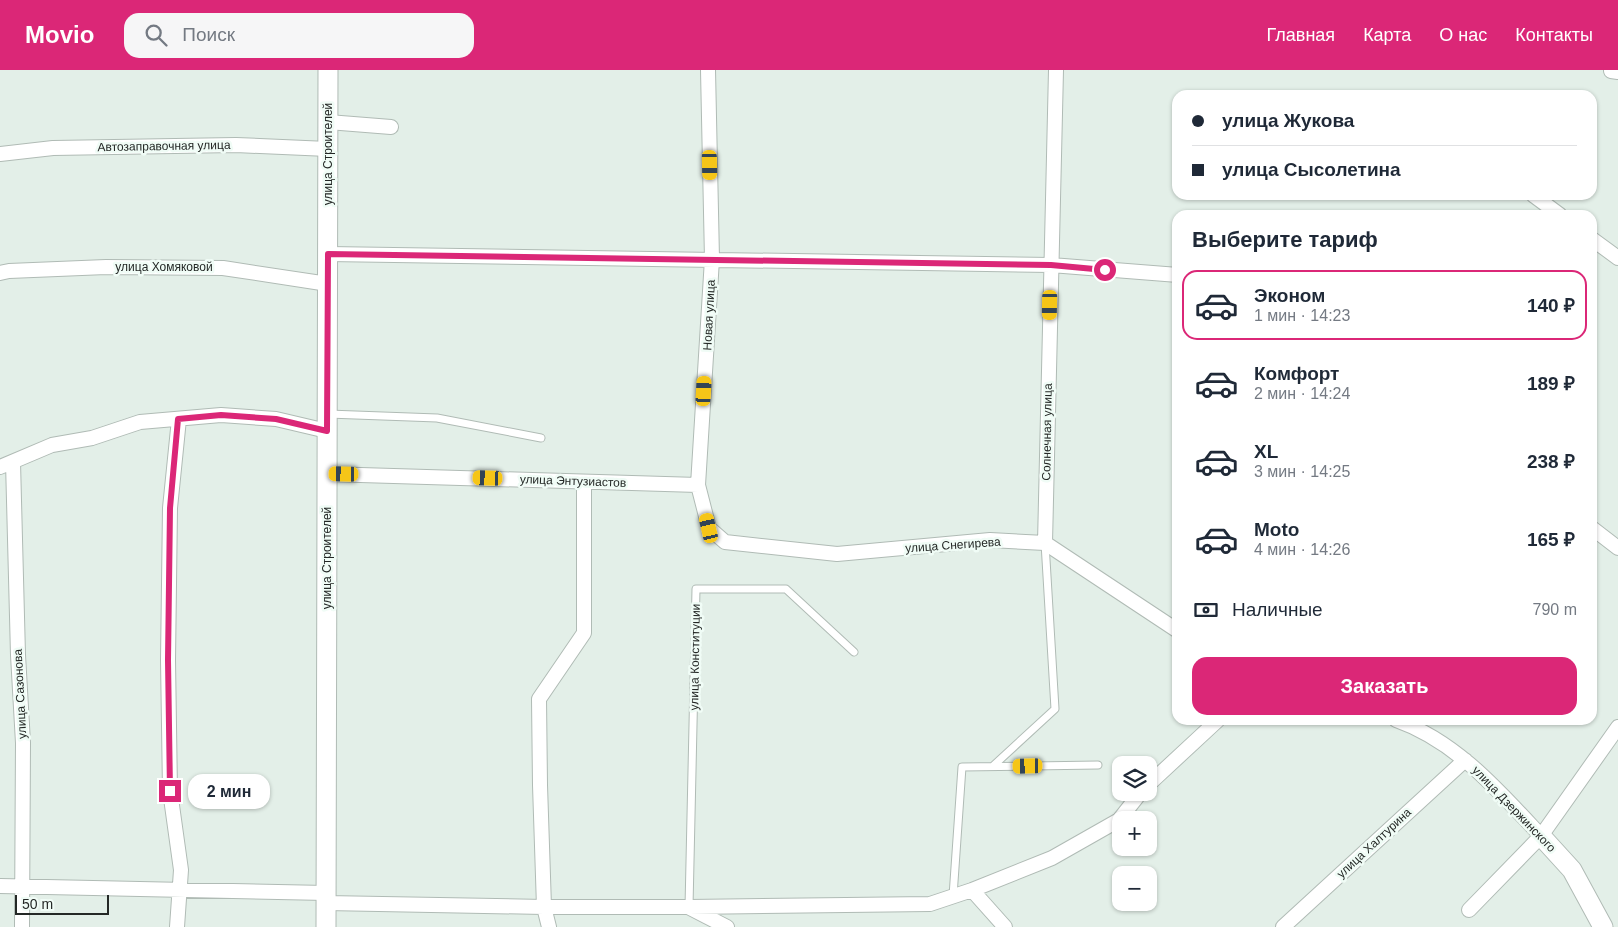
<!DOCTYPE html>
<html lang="ru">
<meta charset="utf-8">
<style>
body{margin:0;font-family:Helvetica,sans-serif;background:#f6f6f7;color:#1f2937;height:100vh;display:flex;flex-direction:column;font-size:19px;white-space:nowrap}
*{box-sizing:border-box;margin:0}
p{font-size:16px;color:#747a83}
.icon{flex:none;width:28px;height:28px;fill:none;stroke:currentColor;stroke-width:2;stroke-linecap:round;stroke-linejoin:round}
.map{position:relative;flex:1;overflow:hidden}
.panel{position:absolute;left:1172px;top:140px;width:425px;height:515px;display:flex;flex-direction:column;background:#fff;border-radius:15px;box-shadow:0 1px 4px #0004}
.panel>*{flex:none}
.hud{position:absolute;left:1172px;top:20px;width:425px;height:110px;border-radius:15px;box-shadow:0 1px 4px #0004;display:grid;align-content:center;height:110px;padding:0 20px;background:#fff}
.fabs{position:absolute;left:1112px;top:686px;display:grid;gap:10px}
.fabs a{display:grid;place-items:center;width:45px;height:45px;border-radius:10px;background:#fff;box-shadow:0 1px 4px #0004;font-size:25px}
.scale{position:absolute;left:15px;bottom:12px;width:94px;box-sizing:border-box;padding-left:5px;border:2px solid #242826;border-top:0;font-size:14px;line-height:18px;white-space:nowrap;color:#242826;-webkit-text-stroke:4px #f0fcf6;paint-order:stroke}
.end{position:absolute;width:22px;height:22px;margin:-11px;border:6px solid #db2777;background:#fff;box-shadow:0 0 0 2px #fff}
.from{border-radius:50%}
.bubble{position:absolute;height:35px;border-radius:15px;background:#fff;box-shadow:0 1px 4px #0004;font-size:16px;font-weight:600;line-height:35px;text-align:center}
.car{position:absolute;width:15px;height:30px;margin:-15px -8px;border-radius:6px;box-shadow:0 0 4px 1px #0007;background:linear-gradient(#f5c518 24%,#345 0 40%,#f5c518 0 76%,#345 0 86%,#f5c518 0)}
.hud b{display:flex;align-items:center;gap:18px;height:48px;font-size:19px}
.hud b+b{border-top:1px solid #e0e1e3}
.hud i{width:12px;height:12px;background:#1f2937}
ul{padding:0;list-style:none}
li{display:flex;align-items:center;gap:15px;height:70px;margin:0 10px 8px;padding:0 10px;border:2px solid transparent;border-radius:15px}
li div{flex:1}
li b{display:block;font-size:19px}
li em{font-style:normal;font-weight:600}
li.active{border-color:#db2777}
li>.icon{width:45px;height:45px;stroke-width:1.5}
h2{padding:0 20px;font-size:22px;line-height:60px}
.pay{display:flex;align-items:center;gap:12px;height:55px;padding:0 20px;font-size:19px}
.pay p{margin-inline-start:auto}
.button{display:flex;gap:10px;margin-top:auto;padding:10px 20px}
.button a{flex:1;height:58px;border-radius:15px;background:#db2777;color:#fff;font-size:20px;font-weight:600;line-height:58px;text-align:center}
header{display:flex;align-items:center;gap:30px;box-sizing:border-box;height:70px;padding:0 25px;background:#db2777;color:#fff}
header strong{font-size:24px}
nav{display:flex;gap:28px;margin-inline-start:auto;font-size:18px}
.search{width:350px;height:45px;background:#f6f6f7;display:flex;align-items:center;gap:12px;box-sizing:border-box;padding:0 18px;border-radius:15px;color:#747a83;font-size:19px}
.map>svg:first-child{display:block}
</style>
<header>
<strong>Movio</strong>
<div class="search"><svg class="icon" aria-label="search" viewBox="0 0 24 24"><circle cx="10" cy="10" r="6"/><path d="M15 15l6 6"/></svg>Поиск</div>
<nav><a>Главная</a><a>Карта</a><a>О нас</a><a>Контакты</a></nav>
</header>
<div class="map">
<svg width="1618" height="857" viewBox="0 0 1618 857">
<rect width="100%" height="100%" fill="#e3efe8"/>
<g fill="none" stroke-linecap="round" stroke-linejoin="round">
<!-- lane casing -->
<g stroke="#b0bbb5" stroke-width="9">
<path id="lane" d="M 328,344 L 437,348 L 541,368
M 993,696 L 1055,639 L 1045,473
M 953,826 L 962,697 L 1098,695
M 689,837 L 696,519 L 786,519 L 854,582"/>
</g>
<!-- street casing -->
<g stroke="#b0bbb5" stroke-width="16">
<path id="street" d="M 708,0 L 712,189 L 698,415 L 709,458 L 725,472 L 837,484 L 990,470 L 1045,473 L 1178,561
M 1611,1 L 1618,2
M 328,52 L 391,57
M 0,84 L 53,78 L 236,75 L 328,79
M 1533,125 L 1560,145
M 1592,169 L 1618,188
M 328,184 L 1051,195 L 1178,205
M 0,203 L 9,201 L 106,197 L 223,198 L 328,214
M 13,392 L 18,585 L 23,673 L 22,857
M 0,397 L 52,375 L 92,368 L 140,352 L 221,345 L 276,349 L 327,361
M 327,404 L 698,415
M 1592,458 L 1618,478
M 1045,473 L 1056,0
M 1396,650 C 1456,671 1499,721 1541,766
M 1149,714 L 1218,650
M 0,816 L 326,823
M 972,820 L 1005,857
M 326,833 L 544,837 L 689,837 L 930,834 L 972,820 L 1052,788 L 1119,750 L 1141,722
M 690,838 L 727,857
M 1469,840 L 1541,766 L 1618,657
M 177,857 L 181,800 L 170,721 L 168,590 L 170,438 L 179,349
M 549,857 L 544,837 L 540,715 L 539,629 L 584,563 L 584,412
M 1283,857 L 1465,690"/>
</g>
<!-- secondary casing -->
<g stroke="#b0bbb5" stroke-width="21">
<path id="secondary" d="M 1541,766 L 1572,800 L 1603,857
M 326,857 L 328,0"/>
</g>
<!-- lane -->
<use href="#lane" stroke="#fff" stroke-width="7"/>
<!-- street -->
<use href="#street" stroke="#fff" stroke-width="14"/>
<!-- secondary -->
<use href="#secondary" stroke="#fff" stroke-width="19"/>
</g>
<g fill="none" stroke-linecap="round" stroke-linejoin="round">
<!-- route -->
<path stroke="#db2777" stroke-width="6" d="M 170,721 L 168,590 L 170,438 L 178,349 L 221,345 L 276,349 L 327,361 L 328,184 L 1051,195 L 1105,200"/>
</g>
<g text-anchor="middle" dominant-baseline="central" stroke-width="5" stroke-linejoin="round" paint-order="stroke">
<!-- street labels -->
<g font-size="12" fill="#242826" stroke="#f0fcf6">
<text transform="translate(164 76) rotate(-1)">Автозаправочная улица</text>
<text transform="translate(328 84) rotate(-90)">улица Строителей</text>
<text x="164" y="197">улица Хомяковой</text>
<text transform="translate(709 245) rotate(-87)">Новая улица</text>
<text transform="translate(1047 362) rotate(-89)">Солнечная улица</text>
<text transform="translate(573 411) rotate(2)">улица Энтузиастов</text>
<text transform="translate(953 475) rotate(-4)">улица Снегирева</text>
<text transform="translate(327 488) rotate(-90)">улица Строителей</text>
<text transform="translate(695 587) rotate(-89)">улица Конституции</text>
<text transform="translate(20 624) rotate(-93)">улица Сазонова</text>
<text transform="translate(1514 739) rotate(46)">улица Дзержинского</text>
<text transform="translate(1374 773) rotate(-43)">улица Халтурина</text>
</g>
</g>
</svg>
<div class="fabs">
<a><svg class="icon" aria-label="layers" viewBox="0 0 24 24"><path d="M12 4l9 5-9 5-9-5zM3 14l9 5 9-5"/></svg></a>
<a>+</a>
<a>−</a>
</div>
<div class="scale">50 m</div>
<i class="end from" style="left:1105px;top:200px"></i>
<i class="end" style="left:170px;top:721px"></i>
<div class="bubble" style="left:188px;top:704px;width:82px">2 мин</div>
<i class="car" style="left:710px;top:95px;rotate:179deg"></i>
<i class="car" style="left:1050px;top:235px;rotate:181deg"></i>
<i class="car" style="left:704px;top:321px;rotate:3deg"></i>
<i class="car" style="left:344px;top:404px;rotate:271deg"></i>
<i class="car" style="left:488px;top:408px;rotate:272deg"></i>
<i class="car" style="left:709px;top:458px;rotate:347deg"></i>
<i class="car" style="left:1028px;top:696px;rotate:269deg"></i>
<div class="hud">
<b><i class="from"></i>улица Жукова</b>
<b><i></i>улица Сысолетина</b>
</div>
<section class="panel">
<h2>Выберите тариф</h2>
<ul>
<li class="active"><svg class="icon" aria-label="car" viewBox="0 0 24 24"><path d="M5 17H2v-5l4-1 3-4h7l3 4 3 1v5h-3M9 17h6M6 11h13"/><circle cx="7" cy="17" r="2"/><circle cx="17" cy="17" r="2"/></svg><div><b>Эконом</b><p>1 мин · 14:23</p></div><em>140 ₽</em></li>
<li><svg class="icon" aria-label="car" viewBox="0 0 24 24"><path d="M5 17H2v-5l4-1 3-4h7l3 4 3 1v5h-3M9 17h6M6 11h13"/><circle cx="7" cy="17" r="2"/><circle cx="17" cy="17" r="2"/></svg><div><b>Комфорт</b><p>2 мин · 14:24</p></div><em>189 ₽</em></li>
<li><svg class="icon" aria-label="car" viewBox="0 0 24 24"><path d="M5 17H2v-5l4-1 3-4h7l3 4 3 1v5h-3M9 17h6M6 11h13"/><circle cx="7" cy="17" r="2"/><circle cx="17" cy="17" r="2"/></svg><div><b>XL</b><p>3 мин · 14:25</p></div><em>238 ₽</em></li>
<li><svg class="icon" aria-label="car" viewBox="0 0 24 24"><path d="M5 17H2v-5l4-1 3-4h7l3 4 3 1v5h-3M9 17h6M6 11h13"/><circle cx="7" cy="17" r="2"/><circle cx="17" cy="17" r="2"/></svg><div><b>Moto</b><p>4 мин · 14:26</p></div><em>165 ₽</em></li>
</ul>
<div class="pay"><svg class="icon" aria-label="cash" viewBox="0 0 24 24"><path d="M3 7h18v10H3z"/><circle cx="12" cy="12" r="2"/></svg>Наличные<p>790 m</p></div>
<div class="button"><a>Заказать</a></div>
</section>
</div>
